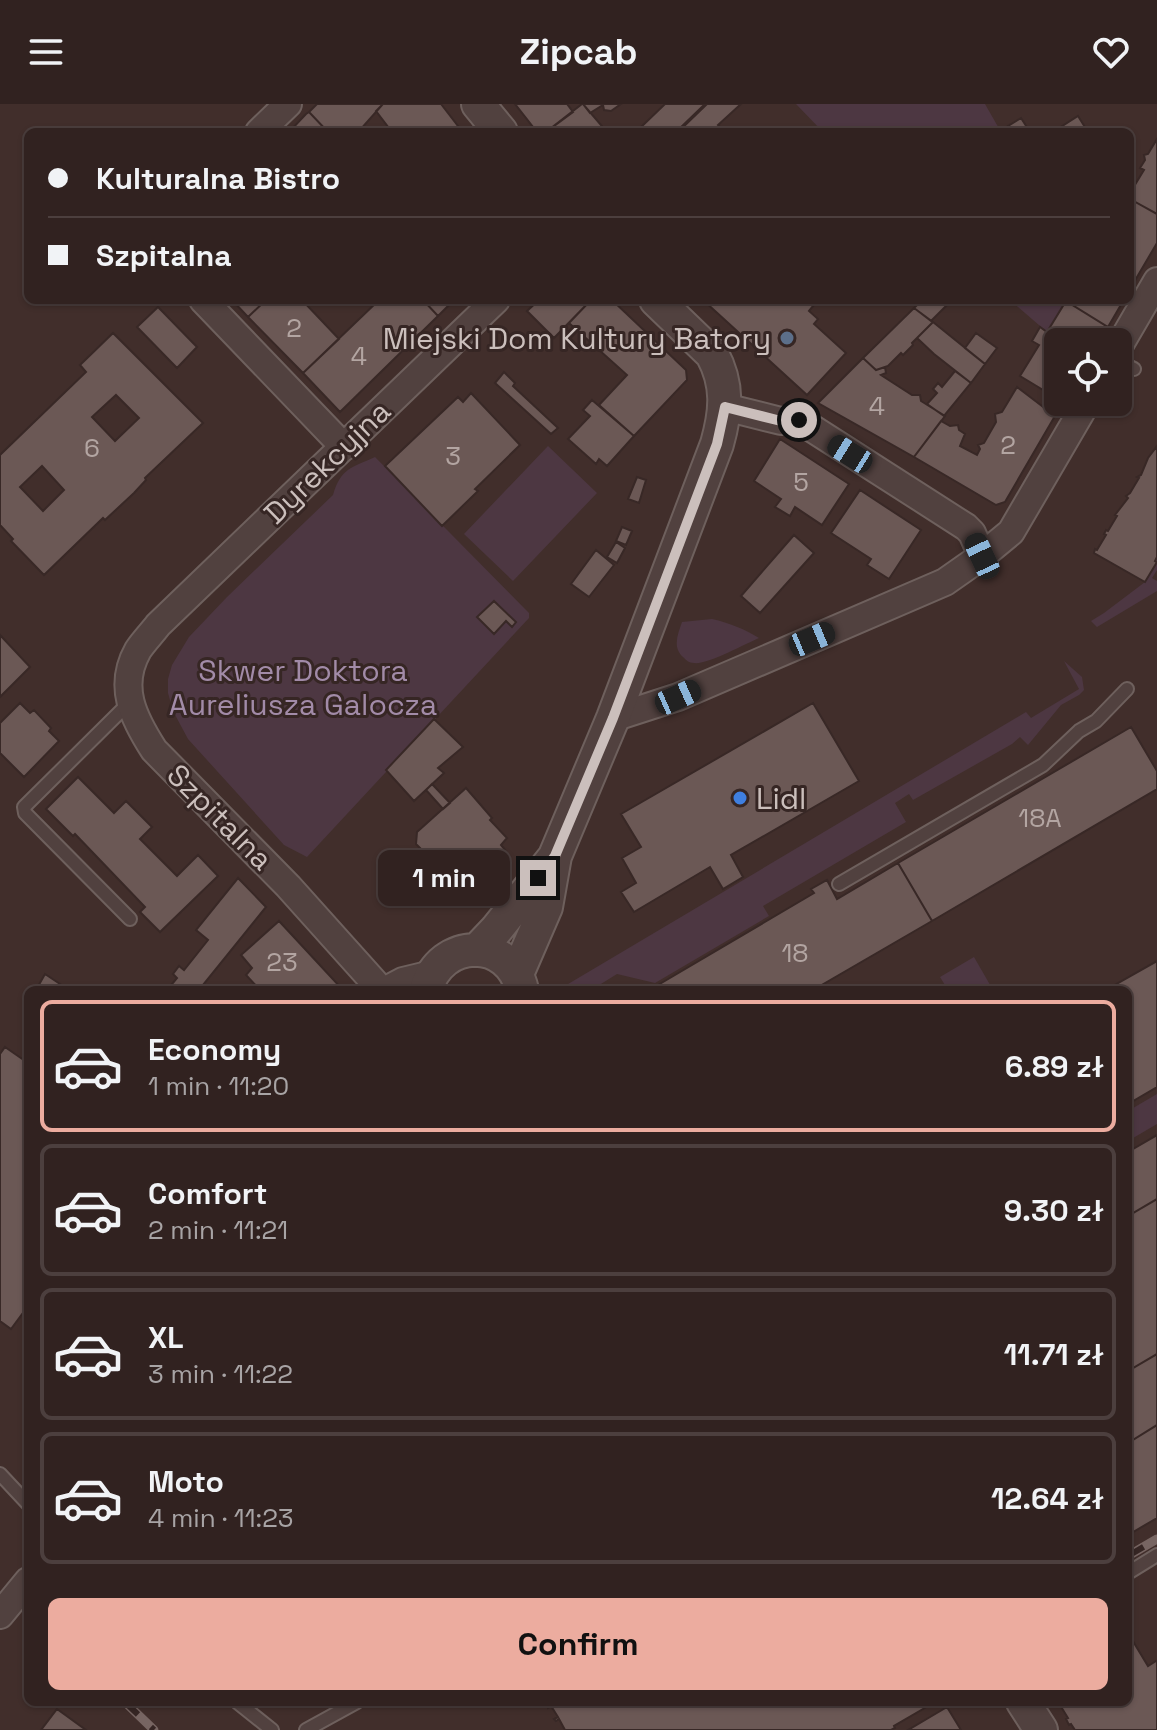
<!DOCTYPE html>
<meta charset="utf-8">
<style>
body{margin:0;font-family:"Space Grotesk",sans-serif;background:#392a29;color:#f1f3f6;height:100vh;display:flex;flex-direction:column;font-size:30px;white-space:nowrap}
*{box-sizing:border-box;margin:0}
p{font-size:26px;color:#a8a4a5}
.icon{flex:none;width:44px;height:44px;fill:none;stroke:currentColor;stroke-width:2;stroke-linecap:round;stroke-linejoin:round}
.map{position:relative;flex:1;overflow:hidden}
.details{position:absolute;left:24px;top:882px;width:1108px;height:720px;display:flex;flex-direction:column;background:#312220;border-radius:12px;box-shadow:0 2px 6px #0004,0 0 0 2px #4c3f3e}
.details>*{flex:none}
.top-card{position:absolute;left:24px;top:24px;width:1110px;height:176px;border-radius:12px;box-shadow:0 2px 6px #0004,0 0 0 2px #4c3f3e;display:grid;align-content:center;height:176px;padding:0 24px;background:#312220}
.controls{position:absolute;left:1044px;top:224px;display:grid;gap:16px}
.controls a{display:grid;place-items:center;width:88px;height:88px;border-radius:12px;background:#312220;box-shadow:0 2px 6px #0004,0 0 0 2px #4c3f3e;font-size:40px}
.end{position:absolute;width:36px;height:36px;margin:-18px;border:10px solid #cbbfbc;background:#111;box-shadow:0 0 0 4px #111}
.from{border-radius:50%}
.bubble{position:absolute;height:56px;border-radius:12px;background:#312220;box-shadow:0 2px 6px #0004,0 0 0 2px #4c3f3e;font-size:26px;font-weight:600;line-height:56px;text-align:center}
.car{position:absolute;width:24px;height:48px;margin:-24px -12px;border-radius:10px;box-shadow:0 0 6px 2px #0007;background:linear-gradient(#222 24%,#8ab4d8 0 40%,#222 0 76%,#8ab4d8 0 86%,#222 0)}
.top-card b{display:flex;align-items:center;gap:28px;height:76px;font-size:30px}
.top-card b+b{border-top:2px solid #4c3f3e}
.top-card i{width:20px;height:20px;background:#f1f3f6}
ul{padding:14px 0 0;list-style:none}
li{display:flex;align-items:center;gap:24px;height:132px;margin:0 16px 12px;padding:0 8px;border:4px solid #4c3f3e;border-radius:12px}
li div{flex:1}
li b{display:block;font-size:30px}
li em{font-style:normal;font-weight:600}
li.selected{border-color:#ecac9f}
li>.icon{width:72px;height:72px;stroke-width:1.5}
.primary-button{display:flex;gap:16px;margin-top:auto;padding:16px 24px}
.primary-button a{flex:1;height:92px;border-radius:12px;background:#ecac9f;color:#111;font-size:32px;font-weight:600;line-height:92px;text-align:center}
header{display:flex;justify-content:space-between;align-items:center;height:104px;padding:0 24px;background:#312220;font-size:36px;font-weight:600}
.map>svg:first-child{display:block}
</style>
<header><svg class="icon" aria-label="menu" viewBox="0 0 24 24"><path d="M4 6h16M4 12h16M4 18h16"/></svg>Zipcab<svg class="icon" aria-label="heart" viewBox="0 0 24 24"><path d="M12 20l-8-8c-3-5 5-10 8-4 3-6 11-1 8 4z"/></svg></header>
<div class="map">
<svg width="1157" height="1626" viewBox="0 0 1157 1626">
<rect width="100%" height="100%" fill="#412e2b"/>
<!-- green -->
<path fill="#4d3742" d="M 796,0 L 985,0 L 1001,28 L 823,28 Z
M 1010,196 L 1067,196 L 1047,228 Z
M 548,342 L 597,389 L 513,477 L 464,430 Z
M 375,353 L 529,509 L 529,514 L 307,753 L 284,741 L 188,635 L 173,607 L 168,589 L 168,575 L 172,561 L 189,533 L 227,493 L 333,391 C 341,364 351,364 375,353 Z
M 1157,453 L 1157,466 L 1152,474 L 1157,477 L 1157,487 L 1097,523 L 1091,517 L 1104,509 L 1145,478 Z
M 712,515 C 730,519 744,525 759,534 C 745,540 707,561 694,559 C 689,559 686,556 683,553 C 672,543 678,530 682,518 Z
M 1064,557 L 1082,573 L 1084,586 L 1079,591 L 1061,601 L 1028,641 L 1020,633 L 1012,640 L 913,696 L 909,690 L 895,699 L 906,718 L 763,802 L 769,812 L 655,879 L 617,870 L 596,883 L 594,886 L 558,886 L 1026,608 L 1031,614 L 1079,585 Z
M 974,853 L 993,886 L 948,886 L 940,873 Z
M 1157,990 L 1157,1020 L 1128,1037 L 1128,1007 Z"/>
<!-- building -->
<path fill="#6b5855" stroke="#382826" stroke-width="2" fill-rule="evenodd" d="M 317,0 L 383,0 L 360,26 L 362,28 L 328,28 L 309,8 Z
M 383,0 L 441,0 L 461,26 L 459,28 L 392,28 L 376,7 Z
M 515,0 L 567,0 L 573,8 L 546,28 L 537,28 Z
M 583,0 L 621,0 L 611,7 L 604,6 L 603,1 L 590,9 Z
M 583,0 L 607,28 L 546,28 L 582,0 Z
M 665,0 L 705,0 L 676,28 L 642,28 L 639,25 Z
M 707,0 L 741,0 L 718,21 L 723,26 L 720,28 L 678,28 Z
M 309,8 L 328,28 L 289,28 L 306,10 Z
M 1078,12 L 1088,28 L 1053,28 Z
M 1021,14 L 1030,28 L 1001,28 L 1000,27 Z
M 1157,35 L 1157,110 L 1130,95 L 1130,89 L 1144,66 L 1140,64 L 1145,56 L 1144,51 L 1148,50 Z
M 1130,95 L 1157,110 L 1157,139 L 1130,185 Z
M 232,196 L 266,196 L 248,213 Z
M 266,196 L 302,196 L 339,235 L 303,269 L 248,213 Z
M 379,196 L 423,196 L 438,212 L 340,308 L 303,269 Z
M 423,196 L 454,196 L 438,212 Z
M 539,196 L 591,196 L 554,234 L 527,207 Z
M 591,196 L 612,196 L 686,266 L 687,276 L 634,332 L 599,301 L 627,271 L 569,219 Z
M 703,196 L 818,196 L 809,207 L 818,215 L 814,220 L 846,249 L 807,291 Z
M 922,196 L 952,196 L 931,217 L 914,204 Z
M 1067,196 L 1117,196 L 1122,199 L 1108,223 L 1066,197 Z
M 1066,197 L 1108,223 L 1099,238 L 1058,238 L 1058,295 L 1020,272 L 1039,241 L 1032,237 L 1040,223 L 1047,228 Z
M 158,203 L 197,243 L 177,264 L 137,223 Z
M 914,204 L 933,218 L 912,239 L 913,241 L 903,251 L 901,249 L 888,262 L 876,266 L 863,254 Z
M 933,218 L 985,260 L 971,279 L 934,250 L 917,234 Z
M 113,229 L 203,319 L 145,374 L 146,376 L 134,389 L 105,416 L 103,414 L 44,471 L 11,437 L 13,435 L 0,421 L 0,351 L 86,268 L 80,261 ZM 116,291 L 139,314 L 115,337 L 92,313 ZM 42,362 L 64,386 L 43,407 L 20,383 Z
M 976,229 L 997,244 L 985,260 L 965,244 Z
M 863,254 L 876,266 L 885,263 L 886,269 L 881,271 L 912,291 L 920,291 L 921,297 L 945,312 L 914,353 L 818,299 Z
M 955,267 L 971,279 L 944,312 L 927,300 L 937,289 L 933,285 L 938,279 L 942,283 Z
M 504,268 L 515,279 L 513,282 L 558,324 L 551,330 L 495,279 Z
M 1017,283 L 1055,312 L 1005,398 L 996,401 L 914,353 L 941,317 L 950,322 L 958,321 L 959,326 L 965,330 L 960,342 L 977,351 L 980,345 L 978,341 L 984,339 L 996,318 L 995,310 L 1002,308 Z
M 471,289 L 520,341 L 475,385 L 478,387 L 442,422 L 385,362 L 458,293 L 463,298 Z
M 592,296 L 634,332 L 607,362 L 599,355 L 596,360 L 568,335 L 590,312 L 583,306 Z
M 780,335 L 849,380 L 822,421 L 795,403 L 790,412 L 775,403 L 781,395 L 754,377 Z
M 1157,342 L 1157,453 L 1155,457 L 1157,458 L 1145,478 L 1094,449 L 1095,445 L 1097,446 L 1106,431 L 1104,430 L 1106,426 L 1108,427 L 1117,412 L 1115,411 L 1128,394 L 1126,392 L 1130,389 L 1139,374 L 1137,373 L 1141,371 L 1148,354 Z
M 637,373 L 646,376 L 639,399 L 628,395 Z
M 860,386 L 921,426 L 889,475 L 867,461 L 871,455 L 831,429 Z
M 622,423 L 632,427 L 626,441 L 616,437 Z
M 794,431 L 814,449 L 760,509 L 741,492 Z
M 616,438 L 625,444 L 617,459 L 607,453 Z
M 596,446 L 614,461 L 589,493 L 571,480 Z
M 494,497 L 516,518 L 512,523 L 506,517 L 494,530 L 477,513 Z
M 0,531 L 30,563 L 0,593 Z
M 20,599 L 30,609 L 34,606 L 51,624 L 49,627 L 59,637 L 24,673 L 0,649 L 0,619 Z
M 813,599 L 859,677 L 731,751 L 743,773 L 723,785 L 710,763 L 634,808 L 621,788 L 636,779 L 622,754 L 641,743 L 621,710 Z
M 434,615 L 463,643 L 438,664 L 444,669 L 414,697 L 386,666 Z
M 1131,623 L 1157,667 L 1157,685 L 932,817 L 898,759 Z
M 78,673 L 114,709 L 126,697 L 152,723 L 140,735 L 177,772 L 198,751 L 218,772 L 160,828 L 140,808 L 145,803 L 75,730 L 73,732 L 46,705 Z
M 432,680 L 450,699 L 443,705 L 426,686 Z
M 466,684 L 492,714 L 490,716 L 507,734 L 501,741 L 506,747 L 472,778 L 456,761 L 453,764 L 437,747 L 435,749 L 425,749 L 416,740 L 417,728 Z
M 898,759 L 932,817 L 813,886 L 661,886 L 658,881 L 814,789 L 811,785 L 827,776 L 837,795 Z
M 238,774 L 266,803 L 199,886 L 167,886 L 177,874 L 173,870 L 179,862 L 184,866 L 208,836 L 196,826 Z
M 279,817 L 343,886 L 260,886 L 246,871 L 252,864 L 241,851 Z
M 1157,857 L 1157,983 L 1128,1000 L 1128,886 L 1106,886 Z
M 45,870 L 69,886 L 36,886 Z
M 5,943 L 28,959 L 28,1202 L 11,1225 L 0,1217 L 0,950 Z
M 1157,1031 L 1157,1095 L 1128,1112 L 1128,1048 Z
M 1157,1095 L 1157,1250 L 1128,1267 L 1128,1112 Z
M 1157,1250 L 1157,1321 L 1128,1339 L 1128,1267 Z
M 1157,1321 L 1157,1414 L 1128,1431 L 1128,1339 Z
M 1128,1529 L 1148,1562 L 1156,1557 L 1157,1558 L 1157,1626 L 1075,1626 L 1071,1620 L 1069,1621 L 1066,1615 L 1068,1614 L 1060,1601 L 1059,1602 L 1056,1598 L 1128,1598 Z
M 549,1598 L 935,1598 L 894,1622 L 895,1624 L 891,1626 L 565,1626 L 559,1615 L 556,1617 L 554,1615 L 558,1613 L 551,1602 L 548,1604 L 547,1601 Z
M 947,1603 L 961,1626 L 908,1626 Z
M 57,1605 L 86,1626 L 41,1626 Z"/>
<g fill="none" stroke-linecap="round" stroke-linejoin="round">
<!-- service casing -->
<g stroke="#6e605d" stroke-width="16">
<path id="service" d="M 1118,257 L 1134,265
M 129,599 L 24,703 L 25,709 L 130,815
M 839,780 L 1043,661 L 1079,627 L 1096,617 L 1127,585
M 0,1370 L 28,1400
M 1128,1469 L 1157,1451
M 237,1598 L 272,1626
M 306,1626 L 357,1598"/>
</g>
<!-- minor casing -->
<g stroke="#6e605d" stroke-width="30">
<path id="minor" d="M 259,28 L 288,0
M 203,196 L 344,343
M 1118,244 L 1157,177
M 725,303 L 781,317 L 799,316 L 966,423 L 972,429 L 982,452
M 613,614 L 678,593 L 945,478 L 982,452 L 1011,428 L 1087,298
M 377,886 L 375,879 L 288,782 L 154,646 C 134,615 117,583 138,546 C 144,537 152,529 158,521 L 496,196
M 386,886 L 403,877 L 432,870
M 0,1511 L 28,1477"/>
</g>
<!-- tertiary casing -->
<g stroke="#6e605d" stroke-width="36">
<path id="tertiary" d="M 478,0 L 501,28
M 477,846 L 496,826 L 553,755
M 517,870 L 546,803 L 555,752 L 613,614 L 717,340 C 726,308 729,281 712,250 L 656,196
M 426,886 C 440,833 510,832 522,886
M 1023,1598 L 1041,1626"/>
</g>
<!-- service -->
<use href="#service" stroke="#51413f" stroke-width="12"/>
<!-- minor -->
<use href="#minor" stroke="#51413f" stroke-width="26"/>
<!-- tertiary -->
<use href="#tertiary" stroke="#51413f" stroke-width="32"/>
<!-- rail casing -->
<g stroke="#776562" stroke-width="9">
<path id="rail" d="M 1128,1452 L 1157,1435
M 125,1598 L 154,1626"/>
</g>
<!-- rail -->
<use href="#rail" stroke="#362624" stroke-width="6" stroke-dasharray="18" stroke-linecap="butt"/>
</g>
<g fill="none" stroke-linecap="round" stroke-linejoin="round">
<!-- route -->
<path stroke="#cbbfbc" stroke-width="10" d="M 538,774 L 555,752 L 613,614 L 717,340 L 725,303 L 781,317 L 799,316"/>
</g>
<!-- markers -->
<circle fill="#5c6f8a" stroke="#362624" stroke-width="3" cx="787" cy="234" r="8"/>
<circle fill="#3f7fe0" stroke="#362624" stroke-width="3" cx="740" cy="694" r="8"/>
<g text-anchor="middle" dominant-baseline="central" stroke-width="6" stroke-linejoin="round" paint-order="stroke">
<!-- number labels -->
<g font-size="26" fill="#b3a5a2">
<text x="294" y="224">2</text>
<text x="359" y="252">4</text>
<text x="877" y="302">4</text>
<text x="1008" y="341">2</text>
<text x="92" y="344">6</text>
<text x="453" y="352">3</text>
<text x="801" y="378">5</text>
<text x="1040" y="714">18A</text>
<text x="795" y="849">18</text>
<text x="282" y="858">23</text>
</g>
<!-- poi labels -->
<g font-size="30" fill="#cbbfbc" stroke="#362624" text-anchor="end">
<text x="771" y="234">Miejski Dom Kultury Batory</text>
<text x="756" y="694" text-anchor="start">Lidl</text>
</g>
<!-- street labels -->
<g font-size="30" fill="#cbbfbc" stroke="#362624">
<text transform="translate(327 358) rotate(-44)">Dyrekcyjna</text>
<text transform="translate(220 713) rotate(45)">Szpitalna</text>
</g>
<!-- park labels -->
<g font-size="30" fill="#a28ba8" stroke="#362624">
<text x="303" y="566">Skwer Doktora<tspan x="303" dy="34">Aureliusza Galocza</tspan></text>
</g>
</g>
</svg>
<div class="controls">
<a><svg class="icon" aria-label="locate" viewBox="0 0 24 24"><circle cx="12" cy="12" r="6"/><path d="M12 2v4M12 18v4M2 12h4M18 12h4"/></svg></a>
</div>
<i class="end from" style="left:799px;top:316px"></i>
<i class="end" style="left:538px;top:774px"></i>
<div class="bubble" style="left:378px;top:746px;width:132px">1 min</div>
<i class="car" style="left:850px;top:350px;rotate:302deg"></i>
<i class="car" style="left:982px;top:452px;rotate:335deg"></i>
<i class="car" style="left:812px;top:535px;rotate:67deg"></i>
<i class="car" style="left:678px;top:593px;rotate:66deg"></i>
<div class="top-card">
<b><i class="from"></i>Kulturalna Bistro</b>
<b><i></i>Szpitalna</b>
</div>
<section class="details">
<ul>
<li class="selected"><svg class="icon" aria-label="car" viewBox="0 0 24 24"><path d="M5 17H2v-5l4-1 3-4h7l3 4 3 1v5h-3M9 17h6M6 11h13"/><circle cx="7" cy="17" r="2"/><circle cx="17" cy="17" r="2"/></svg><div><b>Economy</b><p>1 min · 11:20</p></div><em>6.89 zł</em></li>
<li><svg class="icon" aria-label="car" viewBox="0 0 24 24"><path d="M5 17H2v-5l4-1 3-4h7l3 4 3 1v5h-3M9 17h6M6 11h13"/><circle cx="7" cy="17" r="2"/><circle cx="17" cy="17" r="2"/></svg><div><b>Comfort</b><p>2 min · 11:21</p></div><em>9.30 zł</em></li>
<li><svg class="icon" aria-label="car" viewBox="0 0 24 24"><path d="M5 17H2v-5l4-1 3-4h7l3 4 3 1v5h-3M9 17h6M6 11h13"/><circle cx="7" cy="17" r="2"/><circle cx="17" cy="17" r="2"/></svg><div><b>XL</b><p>3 min · 11:22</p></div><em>11.71 zł</em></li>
<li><svg class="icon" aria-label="car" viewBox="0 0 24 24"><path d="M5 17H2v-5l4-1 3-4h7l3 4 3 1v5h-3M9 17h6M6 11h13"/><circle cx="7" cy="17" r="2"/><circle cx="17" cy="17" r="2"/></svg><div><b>Moto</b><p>4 min · 11:23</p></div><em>12.64 zł</em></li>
</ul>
<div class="primary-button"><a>Confirm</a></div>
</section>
</div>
